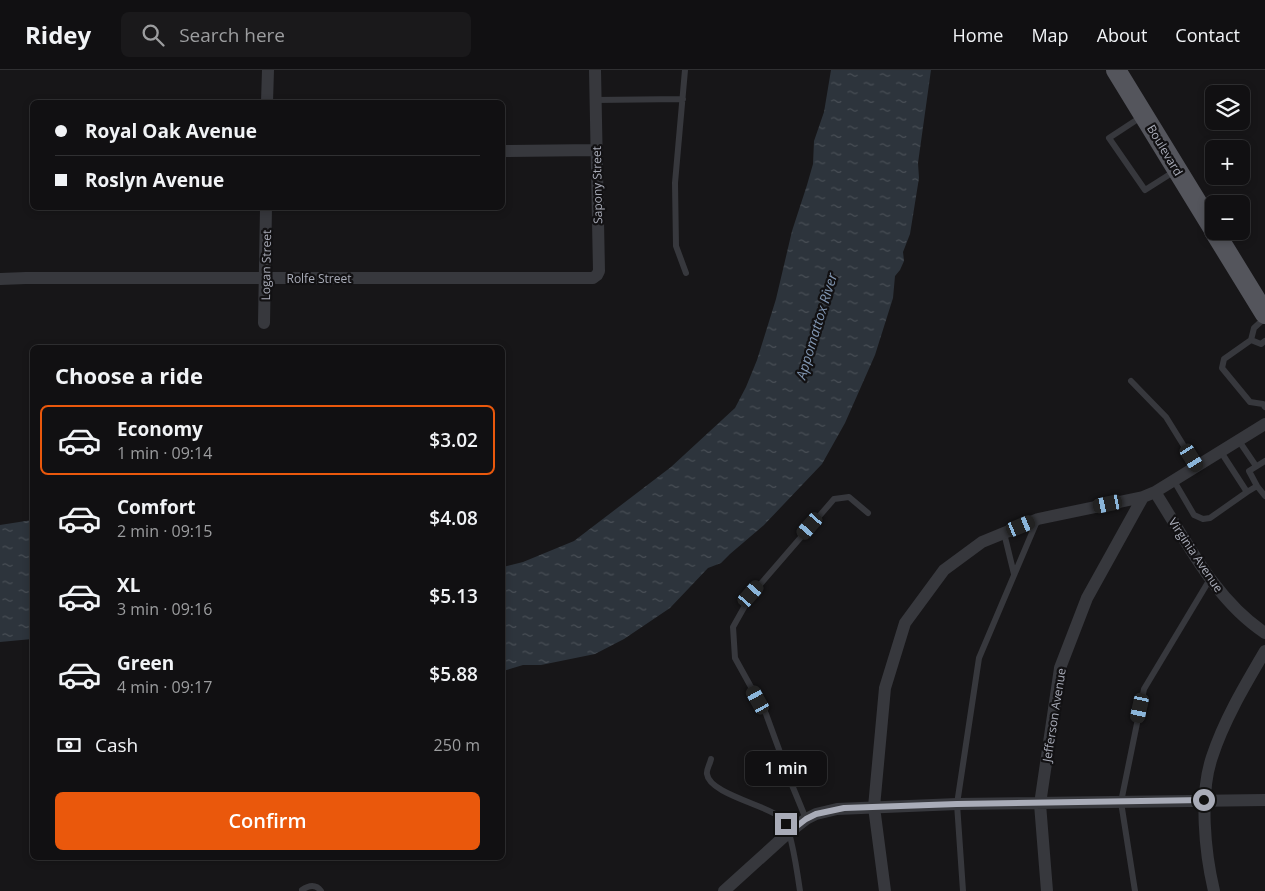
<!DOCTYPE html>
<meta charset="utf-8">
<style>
body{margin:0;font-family:"Open Sans",sans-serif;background:#1a191b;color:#f1f3f6;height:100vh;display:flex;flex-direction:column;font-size:19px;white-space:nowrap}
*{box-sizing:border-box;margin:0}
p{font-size:16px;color:#9c9d9f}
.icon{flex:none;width:28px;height:28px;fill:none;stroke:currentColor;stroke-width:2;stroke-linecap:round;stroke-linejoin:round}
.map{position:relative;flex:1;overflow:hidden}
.panel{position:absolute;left:30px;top:275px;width:475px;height:515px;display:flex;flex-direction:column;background:#111012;border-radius:8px;box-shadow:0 2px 8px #0003,0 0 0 1px #303032}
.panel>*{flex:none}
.banner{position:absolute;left:30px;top:30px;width:475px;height:110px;border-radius:8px;box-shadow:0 2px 8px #0003,0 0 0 1px #303032;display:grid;align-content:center;height:110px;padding:0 25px;background:#111012}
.fabs{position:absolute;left:1205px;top:15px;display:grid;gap:10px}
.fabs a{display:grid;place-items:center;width:45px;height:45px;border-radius:8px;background:#111012;box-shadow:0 2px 8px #0003,0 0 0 1px #303032;font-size:25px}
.end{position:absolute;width:22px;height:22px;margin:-11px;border:6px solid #a9acb8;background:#111;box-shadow:0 0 0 2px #111}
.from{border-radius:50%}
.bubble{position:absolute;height:35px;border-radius:8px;background:#111012;box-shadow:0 2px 8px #0003,0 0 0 1px #303032;font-size:16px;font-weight:600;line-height:35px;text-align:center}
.car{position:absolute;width:15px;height:30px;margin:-15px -8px;border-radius:6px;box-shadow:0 0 4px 1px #0007;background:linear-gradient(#222 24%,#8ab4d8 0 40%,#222 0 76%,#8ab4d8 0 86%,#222 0)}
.banner b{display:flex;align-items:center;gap:18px;height:48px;font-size:19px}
.banner b+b{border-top:1px solid #303032}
.banner i{width:12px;height:12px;background:#f1f3f6}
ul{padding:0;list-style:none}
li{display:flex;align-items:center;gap:15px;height:70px;margin:0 10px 8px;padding:0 15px;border:2px solid transparent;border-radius:8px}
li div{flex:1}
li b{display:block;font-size:19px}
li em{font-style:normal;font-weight:600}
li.selected{border-color:#ea580c}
li>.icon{width:45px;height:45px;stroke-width:1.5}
h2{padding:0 25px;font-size:22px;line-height:60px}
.pay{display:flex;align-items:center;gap:12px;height:55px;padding:0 25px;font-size:19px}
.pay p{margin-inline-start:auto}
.primary-button{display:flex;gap:10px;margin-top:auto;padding:10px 25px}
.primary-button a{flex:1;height:58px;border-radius:8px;background:#ea580c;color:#fff;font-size:20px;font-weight:600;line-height:58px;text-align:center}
header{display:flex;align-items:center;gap:30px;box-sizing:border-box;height:70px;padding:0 25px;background:#111012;border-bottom:1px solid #303032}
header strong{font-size:24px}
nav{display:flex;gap:28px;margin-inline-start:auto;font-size:18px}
.search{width:350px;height:45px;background:#1a191b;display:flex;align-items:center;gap:12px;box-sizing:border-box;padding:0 18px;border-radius:8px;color:#9c9d9f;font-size:19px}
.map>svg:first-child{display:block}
</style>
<header>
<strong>Ridey</strong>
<div class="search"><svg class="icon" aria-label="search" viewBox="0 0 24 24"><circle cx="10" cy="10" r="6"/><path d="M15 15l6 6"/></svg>Search here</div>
<nav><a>Home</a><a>Map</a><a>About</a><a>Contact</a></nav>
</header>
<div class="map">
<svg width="1265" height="821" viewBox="0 0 1265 821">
<defs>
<pattern id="water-ripples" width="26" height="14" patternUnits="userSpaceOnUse" patternTransform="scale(1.25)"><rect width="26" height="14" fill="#2d343c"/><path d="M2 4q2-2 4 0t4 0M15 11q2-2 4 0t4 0" fill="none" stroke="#494f56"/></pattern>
</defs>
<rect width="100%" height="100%" fill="#171618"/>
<!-- water -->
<path fill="url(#water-ripples)" d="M 831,0 L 931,0 L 918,93 L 919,108 L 910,164 L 903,182 L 904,191 L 900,200 L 895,206 L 893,228 L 875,285 L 845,353 L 822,394 L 764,455 L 730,484 L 721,493 L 708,498 L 670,538 L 624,569 L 595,584 L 541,595 L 523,595 L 503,601 L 503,497 L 523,492 L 574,471 L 671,397 L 735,338 L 746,317 L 757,290 L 776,229 L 792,161 L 807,115 L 813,94 L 814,71 L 824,42 Z
M 32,450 L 32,569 L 0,572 L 0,455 Z"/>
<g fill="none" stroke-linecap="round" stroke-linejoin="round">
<!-- service -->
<path stroke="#37383d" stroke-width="6" d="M 685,0 L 675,113 L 676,176 L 686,203
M 595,30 L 683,29
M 1141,47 L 1109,68 L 1145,120 L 1175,101
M 1251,270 L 1254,258 L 1265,248
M 1265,271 L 1261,274 L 1251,270 L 1224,289 L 1222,298 L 1250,332 L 1263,334 L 1265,337
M 1131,311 L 1166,347 L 1197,397
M 1239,371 L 1256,396
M 1174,411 L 1194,445 L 1203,449 L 1210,448 L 1247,422 L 1221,382
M 1257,416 L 1265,426
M 1247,422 L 1257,416 L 1249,401 L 1265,391
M 1004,463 L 1014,504
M 711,689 C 710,694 706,700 707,704 C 709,724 770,736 783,749 C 791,758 798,807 800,821
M 806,749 L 792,715 L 766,644 L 735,588 L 733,557 L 751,525 L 834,429 L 849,427 L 868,443
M 302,820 C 309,815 316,814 321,821
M 963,821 L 957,734 L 979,588 L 1037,451
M 1135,821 L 1121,732 L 1144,619 L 1210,509"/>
<!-- minor -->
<path stroke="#37383d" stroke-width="12" d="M 267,32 L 268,0
M 502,81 L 597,80
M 0,209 L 26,208 L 593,208 L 597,205 L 599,201 L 595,0
M 264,253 L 266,138
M 1155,422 C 1187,472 1215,530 1265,563
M 724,821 L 788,763 L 806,749 L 816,744 L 837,739 L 957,734 L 1265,730
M 885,821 L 874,737 L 885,618 L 905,553 L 944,500 L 982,472 L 1038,449 L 1143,427 L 1155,422 L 1265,354
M 1047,821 L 1040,734 L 1060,598 L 1087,528 L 1143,427
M 1214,821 C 1205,783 1199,725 1212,687 C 1224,650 1245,615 1265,581"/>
<!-- primary -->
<path stroke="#54555c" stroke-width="20" d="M 1116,0 L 1214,160
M 1214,161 L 1265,244"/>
</g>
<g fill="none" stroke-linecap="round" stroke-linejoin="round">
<!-- route -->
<path stroke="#a9acb8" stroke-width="6" d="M 786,754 L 788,763 L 806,749 L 816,744 L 844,738 L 957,734 L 1204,730"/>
</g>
<g text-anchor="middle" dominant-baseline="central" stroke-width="4.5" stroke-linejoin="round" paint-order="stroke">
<!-- street labels -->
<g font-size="12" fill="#a9acb8" stroke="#121113">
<text transform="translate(1165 80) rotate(59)">Boulevard</text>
<text transform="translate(597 115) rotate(-91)">Sapony Street</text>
<text transform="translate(266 195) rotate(-89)">Logan Street</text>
<text x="319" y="208">Rolfe Street</text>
<text transform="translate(1196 485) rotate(56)">Virginia Avenue</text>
<text transform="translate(1054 645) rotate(-81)">Jefferson Avenue</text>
</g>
<!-- water labels -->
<g font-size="14" font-style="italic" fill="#8196b2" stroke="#121113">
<text transform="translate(816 256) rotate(-73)">Appomattox River</text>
</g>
</g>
</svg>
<div class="fabs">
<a><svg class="icon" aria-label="layers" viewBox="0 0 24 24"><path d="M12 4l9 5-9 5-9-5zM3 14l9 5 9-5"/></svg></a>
<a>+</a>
<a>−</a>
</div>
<i class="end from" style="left:1204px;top:730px"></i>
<i class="end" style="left:786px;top:754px"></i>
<div class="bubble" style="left:745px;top:681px;width:82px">1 min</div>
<i class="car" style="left:1192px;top:388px;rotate:148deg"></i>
<i class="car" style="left:1108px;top:434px;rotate:258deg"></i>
<i class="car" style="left:810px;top:456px;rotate:221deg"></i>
<i class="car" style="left:1021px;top:456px;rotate:68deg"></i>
<i class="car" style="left:751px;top:524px;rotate:41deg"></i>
<i class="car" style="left:758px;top:630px;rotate:331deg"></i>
<i class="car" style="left:1140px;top:638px;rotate:192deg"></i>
<div class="banner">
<b><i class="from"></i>Royal Oak Avenue</b>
<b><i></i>Roslyn Avenue</b>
</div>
<section class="panel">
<h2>Choose a ride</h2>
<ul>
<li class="selected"><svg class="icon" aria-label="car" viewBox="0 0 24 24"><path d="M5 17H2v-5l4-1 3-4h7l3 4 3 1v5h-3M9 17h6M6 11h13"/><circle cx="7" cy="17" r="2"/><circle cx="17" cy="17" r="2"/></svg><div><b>Economy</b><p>1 min · 09:14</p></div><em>$3.02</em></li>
<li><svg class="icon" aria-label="car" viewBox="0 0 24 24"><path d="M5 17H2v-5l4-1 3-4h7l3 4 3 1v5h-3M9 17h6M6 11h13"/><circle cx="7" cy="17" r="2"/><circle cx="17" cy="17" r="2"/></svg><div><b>Comfort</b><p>2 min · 09:15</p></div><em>$4.08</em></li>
<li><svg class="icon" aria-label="car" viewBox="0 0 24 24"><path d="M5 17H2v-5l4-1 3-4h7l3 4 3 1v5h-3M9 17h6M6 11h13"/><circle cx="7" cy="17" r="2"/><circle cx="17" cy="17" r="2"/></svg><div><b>XL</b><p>3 min · 09:16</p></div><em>$5.13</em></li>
<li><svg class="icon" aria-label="car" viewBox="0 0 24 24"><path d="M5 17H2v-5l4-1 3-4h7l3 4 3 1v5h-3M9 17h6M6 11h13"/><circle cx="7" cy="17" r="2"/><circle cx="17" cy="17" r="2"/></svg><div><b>Green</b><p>4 min · 09:17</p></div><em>$5.88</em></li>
</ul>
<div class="pay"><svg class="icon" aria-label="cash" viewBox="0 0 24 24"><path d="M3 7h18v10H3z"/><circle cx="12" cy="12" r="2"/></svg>Cash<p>250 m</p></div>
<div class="primary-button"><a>Confirm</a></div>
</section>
</div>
